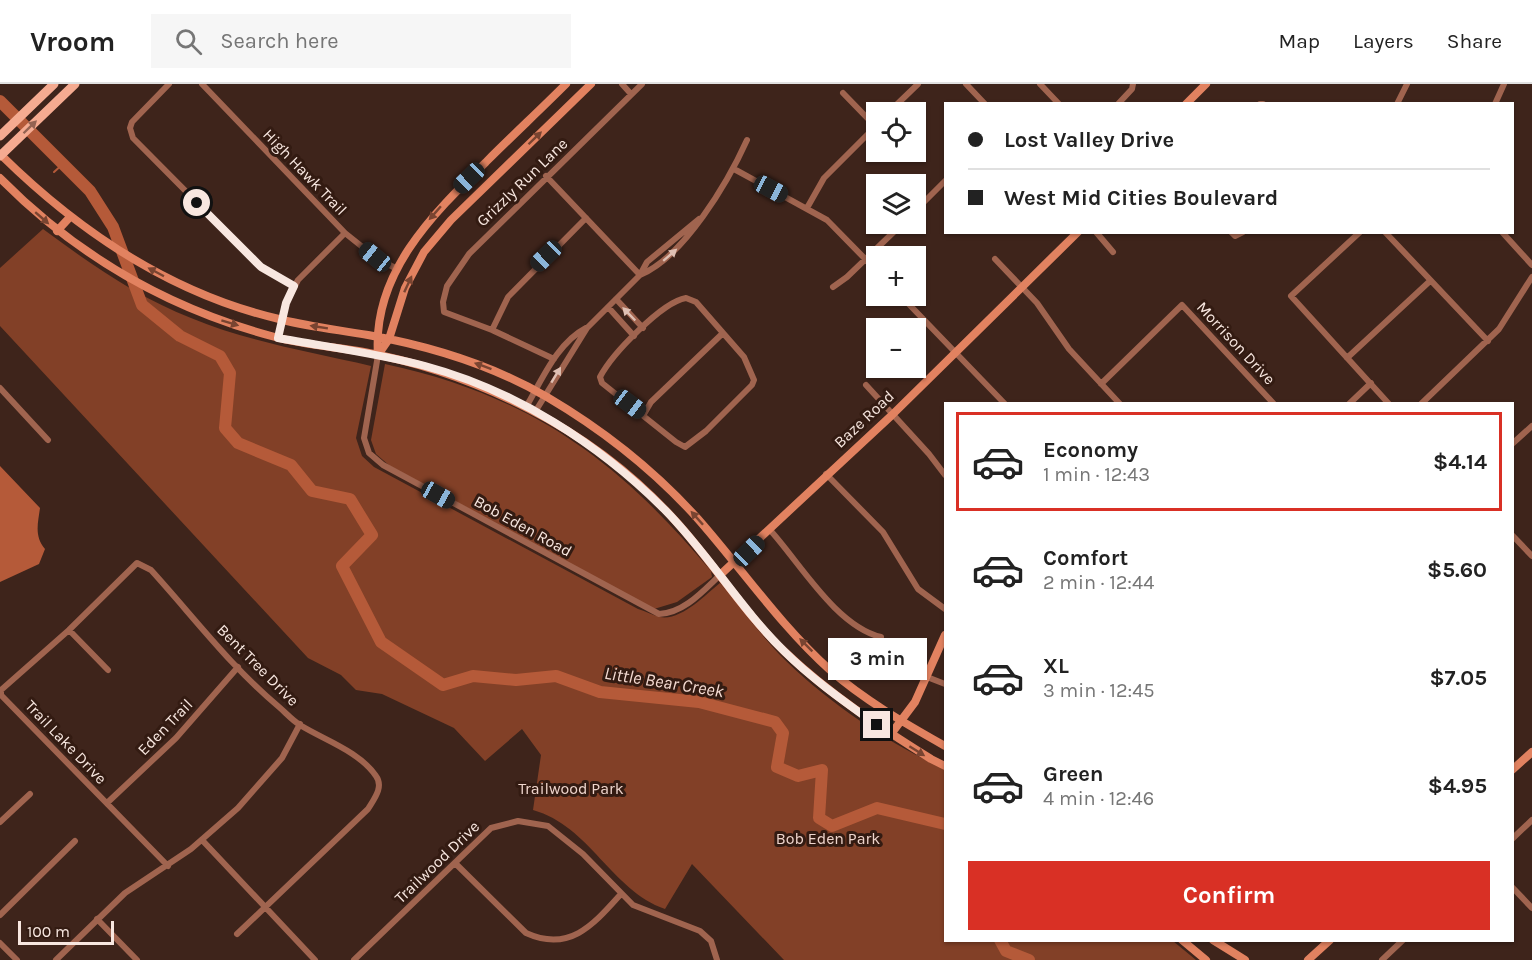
<!DOCTYPE html>
<meta charset="utf-8">
<style>
body{margin:0;font-family:Karla,sans-serif;background:#f6f6f6;color:#222;height:100vh;display:flex;flex-direction:column;font-size:22px;white-space:nowrap}
*{box-sizing:border-box;margin:0}
p{font-size:20px;color:#767676}
.icon{flex:none;width:33px;height:33px;fill:none;stroke:currentColor;stroke-width:2;stroke-linecap:round;stroke-linejoin:round}
.map{position:relative;flex:1;overflow:hidden}
.panel{position:absolute;left:944px;top:318px;width:570px;height:540px;display:flex;flex-direction:column;background:#fff;border-radius:0px;box-shadow:0 2px 4px #0004}
.panel>*{flex:none}
.banner{position:absolute;left:944px;top:18px;width:570px;height:132px;border-radius:0px;box-shadow:0 2px 4px #0004;display:grid;align-content:center;height:132px;padding:0 24px;background:#fff}
.buttons{position:absolute;left:866px;top:18px;display:grid;gap:12px}
.buttons a{display:grid;place-items:center;width:60px;height:60px;border-radius:0px;background:#fff;box-shadow:0 2px 4px #0004;font-size:30px}
.scale{position:absolute;left:18px;bottom:15px;width:96px;box-sizing:border-box;padding-left:6px;border:3px solid #f8e7e0;border-top:0;font-size:16px;line-height:21px;white-space:nowrap;color:#f8e7e0;-webkit-text-stroke:4px #331b12;paint-order:stroke}
.end{position:absolute;width:27px;height:27px;margin:-14px;border:8px solid #f8e7e0;background:#111;box-shadow:0 0 0 3px #111}
.from{border-radius:50%}
.bubble{position:absolute;height:42px;border-radius:0px;background:#fff;box-shadow:0 2px 4px #0004;font-size:20px;font-weight:700;line-height:42px;text-align:center}
.car{position:absolute;width:18px;height:36px;margin:-18px -9px;border-radius:8px;box-shadow:0 0 4px 2px #0007;background:linear-gradient(#222 24%,#8ab4d8 0 40%,#222 0 76%,#8ab4d8 0 86%,#222 0)}
.banner b{display:flex;align-items:center;gap:21px;height:57px;font-size:22px}
.banner b+b{border-top:2px solid #e0e0e0}
.banner i{width:15px;height:15px;background:#222}
ul{padding:10px 0 0;list-style:none}
li{display:flex;align-items:center;gap:18px;height:99px;margin:0 12px 9px;padding:0 12px;border:3px solid transparent;border-radius:0px}
li div{flex:1}
li b{display:block;font-size:22px}
li em{font-style:normal;font-weight:700}
li.selected{border-color:#d93025}
li>.icon{width:54px;height:54px;stroke-width:1.5}
.action{display:flex;gap:12px;margin-top:auto;padding:12px 24px}
.action a{flex:1;height:69px;border-radius:0px;background:#d93025;color:#fff;font-size:24px;font-weight:700;line-height:69px;text-align:center}
header{display:flex;align-items:center;gap:36px;box-sizing:border-box;height:84px;padding:0 30px;background:#fff;border-bottom:2px solid #e0e0e0}
header strong{font-size:28px}
nav{display:flex;gap:33px;margin-inline-start:auto;font-size:21px}
.search{width:420px;height:54px;background:#f6f6f6;display:flex;align-items:center;gap:15px;box-sizing:border-box;padding:0 21px;border-radius:0px;color:#767676;font-size:22px}
.map>svg:first-child{display:block}
</style>
<header>
<strong>Vroom</strong>
<div class="search"><svg class="icon" aria-label="search" viewBox="0 0 24 24"><circle cx="10" cy="10" r="6"/><path d="M15 15l6 6"/></svg>Search here</div>
<nav><a>Map</a><a>Layers</a><a>Share</a></nav>
</header>
<div class="map">
<svg width="1532" height="876" viewBox="0 0 1532 876">
<rect width="100%" height="100%" fill="#3e241b"/>
<!-- green -->
<path fill="#824027" d="M 43,145 C 89,179 137,213 191,234 C 249,258 311,268 371,282 L 356,354 L 362,372 L 374,383 L 638,525 C 645,527 652,531 660,533 C 681,537 705,511 720,499 C 739,523 758,547 779,570 C 822,614 888,660 945,685 L 945,856 L 1173,857 L 1196,876 L 784,876 L 692,780 L 665,825 C 611,806 590,742 533,726 L 541,671 L 522,645 L 485,677 L 454,644 L 382,610 L 356,606 L 341,591 L 308,574 L 0,242 L 0,184 Z
M 385,280 C 529,311 617,375 711,487 L 712,493 L 677,518 L 654,525 L 390,382 L 376,370 L 371,356 Z"/>
<!-- water -->
<path fill="#b55a39" d="M 0,382 L 40,424 C 38,439 34,452 45,465 L 39,480 L 0,498 Z"/>
<g fill="none" stroke-linecap="round" stroke-linejoin="round">
<!-- stream -->
<path stroke="#b55a39" stroke-width="2" d="M 54,88 L 63,80"/>
<!-- river -->
<path stroke="#b55a39" stroke-width="12" d="M 0,17 L 90,107 L 113,143 L 142,221 L 180,252 L 220,272 L 230,289 L 225,344 L 238,359 L 291,381 L 312,407 L 350,415 L 372,451 L 342,482 L 381,558 L 443,601 L 473,592 L 516,596 L 556,592 L 600,608 L 699,618 L 775,638 L 783,649 L 777,683 L 798,692 L 822,686 L 819,734 L 832,742 L 877,724 L 945,740
M 1000,856 L 1006,867 L 1029,876"/>
<!-- street -->
<path stroke="#a0644f" stroke-width="6" d="M 169,0 L 132,38 L 130,44 L 133,54 L 261,183 L 294,202
M 202,0 L 345,149 L 375,173 L 397,185
M 622,0 L 631,10
M 966,0 L 985,20
M 1040,0 L 1059,20
M 843,9 L 875,42
M 1118,20 L 1132,5 L 1133,0
M 1260,20 L 1263,20
M 1397,20 L 1407,0
M 1495,20 L 1504,0
M 889,28 L 918,0
M 734,85 L 827,136 L 876,186
M 546,92 L 640,191
M 807,124 L 824,94 L 876,42
M 915,127 L 945,97
M 1096,148 L 1113,168
M 1231,148 L 1235,152 L 1243,148
M 1360,148 L 1291,212 L 1389,320
M 1385,148 L 1488,257
M 1502,148 L 1532,181
M 995,175 L 1037,219 L 1069,265 L 1120,320
M 640,191 C 684,173 728,98 747,56
M 833,203 L 847,193 L 902,140
M 901,212 L 1005,320
M 686,214 L 696,218 L 744,273 L 754,296 L 752,301 L 706,347 L 685,363 L 676,358 L 602,299 L 600,293 C 612,270 662,218 686,214 Z
M 616,215 L 643,244
M 608,223 L 634,252
M 492,246 L 508,213 L 586,134
M 278,254 L 286,219 L 298,196 L 345,149
M 378,271 L 364,354 L 369,369 L 383,381 L 659,530 C 684,529 703,507 720,491
M 1347,274 L 1430,197
M 554,275 L 492,246 L 444,228 L 443,218 L 447,202 L 469,170 L 642,0
M 1101,300 L 1182,221 L 1274,320
M 866,301 L 929,370 L 945,391
M 0,304 L 48,356
M 1349,320 L 1371,299
M 1421,320 L 1499,245 L 1532,193
M 526,323 C 542,296 557,259 586,244
M 535,328 L 587,244 L 640,191 L 647,178 L 699,135
M 644,330 L 651,318 L 723,249
M 1512,360 L 1532,342
M 826,390 L 883,448 L 918,505 L 945,525
M 770,446 C 800,479 836,542 881,553
M 1512,451 L 1532,472
M 69,546 L 108,586
M 927,593 L 945,600
M 107,719 L 176,654 L 238,583
M 0,738 L 30,710
M 1512,755 L 1532,736
M 202,756 L 315,876
M 455,779 L 526,849 C 570,869 594,840 621,810
M 168,782 L 1,611 L 1,606 L 69,546 L 137,479 L 151,486 C 192,531 231,583 279,623 C 286,629 292,636 300,641 C 324,656 359,667 376,692 C 384,703 374,715 368,725 L 237,850
M 1512,803 L 1532,824
M 0,831 L 75,757
M 97,835 L 137,876
M 0,859 L 17,876
M 56,876 L 125,809 L 191,765 L 238,724 L 282,674 L 300,640
M 354,876 L 491,744 L 518,737 L 548,742 L 583,770 L 633,821 L 700,847 L 711,857 L 717,876
M 1382,876 L 1403,856"/>
<!-- secondary -->
<path stroke="#e28260" stroke-width="8" d="M 1186,20 L 1206,0
M 0,70 C 80,149 173,211 283,236 C 311,243 340,246 368,251 C 430,262 492,281 547,313 C 603,346 654,386 698,435 C 742,485 780,541 830,586 C 864,616 906,640 945,662
M 0,94 C 77,172 169,225 275,253 C 304,261 335,263 364,268 C 423,279 477,298 529,325 C 586,354 639,395 680,442 C 716,483 746,531 785,568 C 829,610 880,643 931,675 L 945,682
M 57,147 L 70,133
M 378,271 L 389,255 L 405,204 L 424,168 L 451,136 L 591,0
M 378,271 C 372,189 433,130 487,77 C 513,51 540,26 566,0
M 720,491 L 892,331 L 1078,148
M 891,650 L 915,618 L 945,551
M 1512,686 L 1532,668
M 1182,856 L 1206,876
M 1213,856 L 1245,876
M 1308,876 L 1330,856"/>
<!-- primary -->
<path stroke="#f5ab91" stroke-width="9" d="M 0,52 L 54,0
M 0,72 L 75,0"/>
</g>
<!-- one-way arrows -->
<defs><path id="oneway-solid" d="M-6-.8H1V-3.2L6.5 0L1 3.2V.8H-6Z" transform="scale(1.5)"/></defs>
<use fill="#946352" href="#oneway-solid" transform="translate(30 43) rotate(-44)"/>
<g fill="#794431">
<use href="#oneway-solid" transform="translate(535 54) rotate(-44)"/>
<use href="#oneway-solid" transform="translate(435 129) rotate(131)"/>
<use href="#oneway-solid" transform="translate(42 134) rotate(41)"/>
<use href="#oneway-solid" transform="translate(156 188) rotate(-152)"/>
<use href="#oneway-solid" transform="translate(408 200) rotate(-65)"/>
<use href="#oneway-solid" transform="translate(230 239) rotate(17)"/>
<use href="#oneway-solid" transform="translate(319 243) rotate(-171)"/>
<use href="#oneway-solid" transform="translate(483 282) rotate(-160)"/>
<use href="#oneway-solid" transform="translate(697 434) rotate(-132)"/>
<use href="#oneway-solid" transform="translate(806 561) rotate(-135)"/>
<use href="#oneway-solid" transform="translate(917 667) rotate(32)"/>
</g>
<g fill="#dec0b4">
<use href="#oneway-solid" transform="translate(670 171) rotate(-41)"/>
<use href="#oneway-solid" transform="translate(629 230) rotate(-134)"/>
<use href="#oneway-solid" transform="translate(556 291) rotate(-59)"/>
</g>
<g fill="none" stroke-linecap="round" stroke-linejoin="round">
<!-- route -->
<path stroke="#f8e7e0" stroke-width="8" d="M 197,119 L 261,183 L 294,202 L 286,219 L 278,254 C 327,263 377,269 425,282 C 515,306 599,360 664,425 C 708,469 740,524 784,567 C 812,595 845,618 877,641"/>
</g>
<g text-anchor="middle" dominant-baseline="central" stroke-width="6" stroke-linejoin="round" paint-order="stroke">
<!-- street labels -->
<g font-size="16" fill="#f8e7e0" stroke="#331b12">
<text transform="translate(305 88) rotate(46)">High Hawk Trail</text>
<text transform="translate(522 98) rotate(-44)">Grizzly Run Lane</text>
<text transform="translate(1236 259) rotate(47)">Morrison Drive</text>
<text transform="translate(864 335) rotate(-43)">Baze Road</text>
<text transform="translate(523 442) rotate(29)">Bob Eden Road</text>
<text transform="translate(258 581) rotate(45)">Bent Tree Drive</text>
<text transform="translate(165 643) rotate(-46)">Eden Trail</text>
<text transform="translate(66 658) rotate(46)">Trail Lake Drive</text>
<text transform="translate(437 778) rotate(-44)">Trailwood Drive</text>
</g>
<!-- park labels -->
<g font-size="16" fill="#efd5cc" stroke="#331b12">
<text x="571" y="704">Trailwood Park</text>
<text x="828" y="754">Bob Eden Park</text>
</g>
<!-- water labels -->
<g font-size="18" font-style="italic" fill="#f5dbd2" stroke="#331b12">
<text transform="translate(664 598) rotate(9)">Little Bear Creek</text>
</g>
</g>
</svg>
<div class="buttons">
<a><svg class="icon" aria-label="locate" viewBox="0 0 24 24"><circle cx="12" cy="12" r="6"/><path d="M12 2v4M12 18v4M2 12h4M18 12h4"/></svg></a>
<a><svg class="icon" aria-label="layers" viewBox="0 0 24 24"><path d="M12 4l9 5-9 5-9-5zM3 14l9 5 9-5"/></svg></a>
<a>+</a>
<a>−</a>
</div>
<div class="scale">100 m</div>
<i class="end from" style="left:197px;top:119px"></i>
<i class="end" style="left:877px;top:641px"></i>
<div class="bubble" style="left:828px;top:554px;width:99px">3 min</div>
<i class="car" style="left:469px;top:94px;rotate:226deg"></i>
<i class="car" style="left:771px;top:105px;rotate:118deg"></i>
<i class="car" style="left:546px;top:172px;rotate:226deg"></i>
<i class="car" style="left:375px;top:173px;rotate:309deg"></i>
<i class="car" style="left:630px;top:320px;rotate:127deg"></i>
<i class="car" style="left:438px;top:411px;rotate:119deg"></i>
<i class="car" style="left:749px;top:467px;rotate:46deg"></i>
<div class="banner">
<b><i class="from"></i>Lost Valley Drive</b>
<b><i></i>West Mid Cities Boulevard</b>
</div>
<section class="panel">
<ul>
<li class="selected"><svg class="icon" aria-label="car" viewBox="0 0 24 24"><path d="M5 17H2v-5l4-1 3-4h7l3 4 3 1v5h-3M9 17h6M6 11h13"/><circle cx="7" cy="17" r="2"/><circle cx="17" cy="17" r="2"/></svg><div><b>Economy</b><p>1 min · 12:43</p></div><em>$4.14</em></li>
<li><svg class="icon" aria-label="car" viewBox="0 0 24 24"><path d="M5 17H2v-5l4-1 3-4h7l3 4 3 1v5h-3M9 17h6M6 11h13"/><circle cx="7" cy="17" r="2"/><circle cx="17" cy="17" r="2"/></svg><div><b>Comfort</b><p>2 min · 12:44</p></div><em>$5.60</em></li>
<li><svg class="icon" aria-label="car" viewBox="0 0 24 24"><path d="M5 17H2v-5l4-1 3-4h7l3 4 3 1v5h-3M9 17h6M6 11h13"/><circle cx="7" cy="17" r="2"/><circle cx="17" cy="17" r="2"/></svg><div><b>XL</b><p>3 min · 12:45</p></div><em>$7.05</em></li>
<li><svg class="icon" aria-label="car" viewBox="0 0 24 24"><path d="M5 17H2v-5l4-1 3-4h7l3 4 3 1v5h-3M9 17h6M6 11h13"/><circle cx="7" cy="17" r="2"/><circle cx="17" cy="17" r="2"/></svg><div><b>Green</b><p>4 min · 12:46</p></div><em>$4.95</em></li>
</ul>
<div class="action"><a>Confirm</a></div>
</section>
</div>
